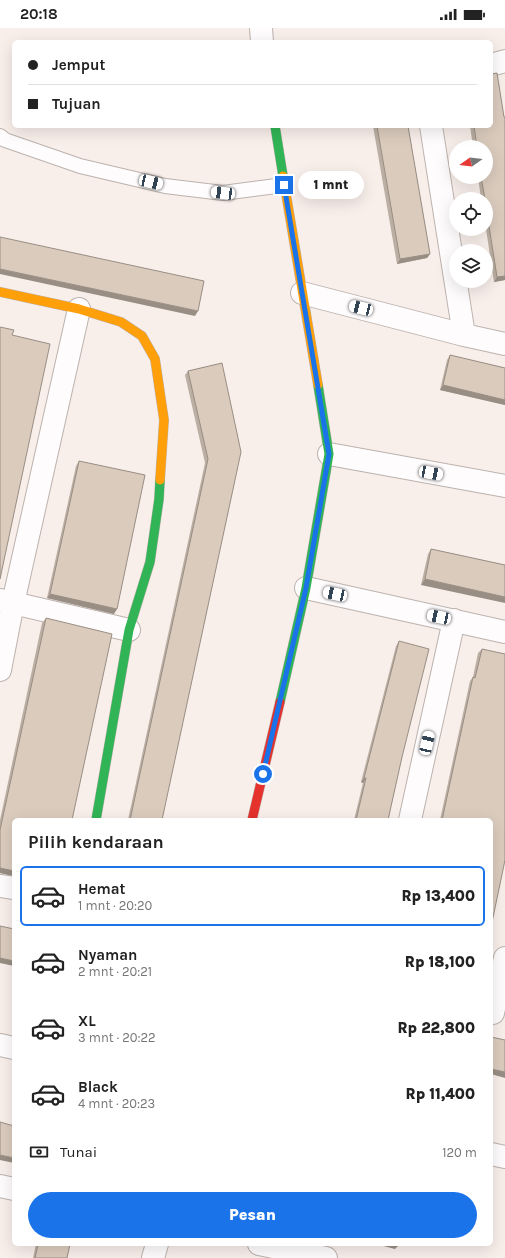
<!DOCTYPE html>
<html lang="id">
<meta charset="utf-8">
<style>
body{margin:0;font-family:Karla,sans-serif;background:#f6f6f6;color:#222;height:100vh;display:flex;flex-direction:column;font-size:15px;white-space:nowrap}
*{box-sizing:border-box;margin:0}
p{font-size:13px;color:#767676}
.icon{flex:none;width:22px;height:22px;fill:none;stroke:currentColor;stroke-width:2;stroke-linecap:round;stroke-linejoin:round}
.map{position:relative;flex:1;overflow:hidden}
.drawer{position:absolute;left:12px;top:790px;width:481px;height:428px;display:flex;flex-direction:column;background:#fff;border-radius:6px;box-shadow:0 4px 16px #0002}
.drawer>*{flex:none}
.banner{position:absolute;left:12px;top:12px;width:481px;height:88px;border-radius:6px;box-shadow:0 4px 16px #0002;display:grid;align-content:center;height:88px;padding:0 16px;background:#fff}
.needle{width:26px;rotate:256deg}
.fabs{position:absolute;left:449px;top:112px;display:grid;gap:8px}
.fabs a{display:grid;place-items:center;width:44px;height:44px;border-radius:50%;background:#fff;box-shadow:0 4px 16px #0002;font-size:20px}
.end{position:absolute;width:18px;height:18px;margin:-9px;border:5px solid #1a73e8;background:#fff;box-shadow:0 0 0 2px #fff}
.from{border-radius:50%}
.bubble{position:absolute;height:28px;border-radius:14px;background:#fff;box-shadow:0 4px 16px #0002;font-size:13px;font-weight:800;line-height:28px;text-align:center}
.car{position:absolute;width:12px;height:24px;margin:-12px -6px;border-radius:5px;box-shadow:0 0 3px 1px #0007;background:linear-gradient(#fff 24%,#345 0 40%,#fff 0 76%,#345 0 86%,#fff 0)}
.banner b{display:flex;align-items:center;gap:14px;height:38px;font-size:15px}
.banner b+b{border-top:1px solid #e0e0e0}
.banner i{width:10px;height:10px;background:#222}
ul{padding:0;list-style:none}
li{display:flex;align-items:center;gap:12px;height:60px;margin:0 8px 6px;padding:0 8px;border:2px solid transparent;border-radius:6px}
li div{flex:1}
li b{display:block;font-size:15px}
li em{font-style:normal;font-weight:800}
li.on{border-color:#1a73e8}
li>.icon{width:36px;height:36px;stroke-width:1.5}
h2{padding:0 16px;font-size:18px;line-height:48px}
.pay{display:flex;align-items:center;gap:10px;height:44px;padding:0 16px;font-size:15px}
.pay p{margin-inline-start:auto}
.primary-button{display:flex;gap:8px;margin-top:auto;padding:8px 16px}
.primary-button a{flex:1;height:46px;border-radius:24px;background:#1a73e8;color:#fff;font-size:16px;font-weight:800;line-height:46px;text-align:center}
.status{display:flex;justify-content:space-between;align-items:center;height:28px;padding:0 20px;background:#fff;direction:ltr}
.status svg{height:11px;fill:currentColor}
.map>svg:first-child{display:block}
</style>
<div class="status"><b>20:18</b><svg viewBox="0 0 49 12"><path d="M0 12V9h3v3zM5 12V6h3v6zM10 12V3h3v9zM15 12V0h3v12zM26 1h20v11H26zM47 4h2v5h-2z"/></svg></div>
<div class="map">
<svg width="505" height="1230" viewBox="0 0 505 1230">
<rect width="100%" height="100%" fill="#f8eeea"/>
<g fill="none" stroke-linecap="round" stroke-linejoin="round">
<!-- lane casing -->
<g stroke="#bcb2ae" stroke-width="16">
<path id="lane" d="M 0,108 L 5,112 L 80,138 L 165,158 L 223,165 L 284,157"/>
</g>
<!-- street casing -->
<g stroke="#bcb2ae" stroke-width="24">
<path id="street" d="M 261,0 L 262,14
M 491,37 L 505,33
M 431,98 L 464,307
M 302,265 L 464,307 L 505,316
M 329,426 L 505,458
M 306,560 L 505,604
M 0,572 L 129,602
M 0,642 L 13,575 L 79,281
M 410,792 L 454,592
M 0,858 L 14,860
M 493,985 L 505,930
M 0,1017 L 14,1020
M 491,1126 L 505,1129
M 0,1158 L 14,1161
M 259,1216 L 326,1230
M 153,1230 L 157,1216"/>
</g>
<!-- fast casing -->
<g stroke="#bcb2ae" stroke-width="10">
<path id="fast" d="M 275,98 L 283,148
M 280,674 L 306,560 L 329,426 L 318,357
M 96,792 L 129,602 L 150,534 L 159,471 L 160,452"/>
</g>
<!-- slow casing -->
<g stroke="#bcb2ae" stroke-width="10">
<path id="slow" d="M 283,148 L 318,357
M 0,264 L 79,281 L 121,294 L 142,308 L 155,331 L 164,392 L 160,452"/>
</g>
<!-- jam casing -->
<g stroke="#bcb2ae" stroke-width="10">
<path id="jam" d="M 252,792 L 280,674"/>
</g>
<!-- lane -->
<use href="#lane" stroke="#fefcfc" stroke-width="14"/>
<!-- street -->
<use href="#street" stroke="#fefcfc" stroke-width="22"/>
<!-- fast -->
<use href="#fast" stroke="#30b455" stroke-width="9"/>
<!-- slow -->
<use href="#slow" stroke="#ff9f0a" stroke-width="9"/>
<!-- jam -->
<use href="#jam" stroke="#e5322d" stroke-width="9"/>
</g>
<!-- wall -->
<path fill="#bbafa3" d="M 504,89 L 505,89 L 505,252 L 494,254 L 486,201 L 486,171 L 481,171 L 478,149 L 486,149 L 486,119 L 473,119 L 470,98 L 491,98 Z
M 373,98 L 408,98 L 430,226 L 427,230 L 397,236 Z
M 450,327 L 505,340 L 505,377 L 440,362 L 447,332 Z
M 222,335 L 162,792 L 128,792 L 205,435 L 185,347 L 188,343 Z
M 79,433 L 114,586 L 47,570 L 76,438 Z
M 431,521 L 505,537 L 421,557 L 428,526 Z
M 46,590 L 14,848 L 0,845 L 0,792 L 42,595 Z
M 399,613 L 402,729 L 388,792 L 354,792 L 363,755 L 361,754 L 396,618 Z
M 482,621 L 491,792 L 440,792 L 470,653 L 473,649 L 478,625 Z
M 36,1216 L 70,1216 L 67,1230 L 33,1230 Z"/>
<!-- shaded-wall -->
<path fill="#998e84" d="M 430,226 L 427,230 L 397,236 L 400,231 Z
M 0,241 L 198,283 L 195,288 L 0,246 Z
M 505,248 L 505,252 L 494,254 L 497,249 Z
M 443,357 L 505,372 L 505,377 L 440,362 Z
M 425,551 L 505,569 L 505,575 L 421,557 Z
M 50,566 L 117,581 L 114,586 L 47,570 Z
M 364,750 L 366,750 L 363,755 L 361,754 Z
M 0,840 L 14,843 L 14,848 L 0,845 Z
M 0,930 L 14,933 L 14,938 L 0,935 Z
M 491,1041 L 505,1044 L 505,1050 L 491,1046 Z
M 0,1127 L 14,1130 L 14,1135 L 0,1132 Z
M 376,1216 L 396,1216 L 399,1217 L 395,1221 Z"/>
<!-- building -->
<path fill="#dacbbd" stroke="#998e84" d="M 497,45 L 504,89 L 505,89 L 505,248 L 497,249 L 486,179 L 486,171 L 485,171 L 481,149 L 486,149 L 486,119 L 477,119 L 474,98 L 491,98 L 491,46 Z
M 377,98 L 408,98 L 430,226 L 400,231 Z
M 0,209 L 204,253 L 198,283 L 0,241 Z
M 0,299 L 14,302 L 12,307 L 50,316 L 0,551 Z
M 450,327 L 505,340 L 505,372 L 443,357 Z
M 222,335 L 241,424 L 162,792 L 130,792 L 208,431 L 188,343 Z
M 79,433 L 145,447 L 117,581 L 50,566 Z
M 431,521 L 505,537 L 505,569 L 425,551 Z
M 46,590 L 112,606 L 72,792 L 14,792 L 14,843 L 0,840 L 0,802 Z
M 399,613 L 429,621 L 402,729 L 388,792 L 356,792 L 366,750 L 364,750 Z
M 482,621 L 505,626 L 505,832 L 491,899 L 491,792 L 442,792 L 473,649 L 475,650 Z
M 0,898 L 14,901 L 14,933 L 0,930 Z
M 491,1009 L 505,1012 L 505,1044 L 491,1041 Z
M 0,1094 L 14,1098 L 14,1130 L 0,1127 Z
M 38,1216 L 70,1216 L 67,1230 L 35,1230 Z"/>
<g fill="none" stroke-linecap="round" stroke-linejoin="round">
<!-- route -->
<path stroke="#1a73e8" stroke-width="5" d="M 263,746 L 306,560 L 329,426 L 284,157"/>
</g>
</svg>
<div class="fabs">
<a><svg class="needle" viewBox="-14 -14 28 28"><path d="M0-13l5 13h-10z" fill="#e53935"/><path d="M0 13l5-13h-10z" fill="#767676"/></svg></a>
<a><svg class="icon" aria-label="locate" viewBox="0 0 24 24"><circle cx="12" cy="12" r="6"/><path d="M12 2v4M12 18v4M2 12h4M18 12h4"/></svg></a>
<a><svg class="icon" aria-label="layers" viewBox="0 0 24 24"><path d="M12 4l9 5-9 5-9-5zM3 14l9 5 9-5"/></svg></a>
</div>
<i class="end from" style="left:263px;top:746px"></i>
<i class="end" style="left:284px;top:157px"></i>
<div class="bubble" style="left:298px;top:143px;width:66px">1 mnt</div>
<i class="car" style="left:151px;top:154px;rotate:103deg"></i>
<i class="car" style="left:223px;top:165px;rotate:277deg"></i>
<i class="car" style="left:361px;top:280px;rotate:284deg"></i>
<i class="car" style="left:431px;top:445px;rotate:101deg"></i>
<i class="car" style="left:335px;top:566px;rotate:282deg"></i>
<i class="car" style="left:439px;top:589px;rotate:282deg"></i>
<i class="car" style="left:427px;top:715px;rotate:13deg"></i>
<div class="banner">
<b><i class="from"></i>Jemput</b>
<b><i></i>Tujuan</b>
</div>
<section class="drawer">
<h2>Pilih kendaraan</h2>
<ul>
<li class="on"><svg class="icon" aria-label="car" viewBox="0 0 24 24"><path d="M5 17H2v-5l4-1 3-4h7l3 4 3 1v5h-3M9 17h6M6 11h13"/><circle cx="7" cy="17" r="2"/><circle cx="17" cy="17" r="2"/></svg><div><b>Hemat</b><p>1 mnt · 20:20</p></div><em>Rp 13,400</em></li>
<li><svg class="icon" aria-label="car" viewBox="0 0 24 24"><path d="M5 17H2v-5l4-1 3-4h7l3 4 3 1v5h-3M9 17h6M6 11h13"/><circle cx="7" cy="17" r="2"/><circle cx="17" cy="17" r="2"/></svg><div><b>Nyaman</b><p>2 mnt · 20:21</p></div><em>Rp 18,100</em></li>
<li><svg class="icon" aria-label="car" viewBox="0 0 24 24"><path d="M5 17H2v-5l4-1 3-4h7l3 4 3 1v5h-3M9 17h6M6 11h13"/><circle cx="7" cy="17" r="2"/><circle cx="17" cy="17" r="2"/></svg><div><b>XL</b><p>3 mnt · 20:22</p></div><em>Rp 22,800</em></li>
<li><svg class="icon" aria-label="car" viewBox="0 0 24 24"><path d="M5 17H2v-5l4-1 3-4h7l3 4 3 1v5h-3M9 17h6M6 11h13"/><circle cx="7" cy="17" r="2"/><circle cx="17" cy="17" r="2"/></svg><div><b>Black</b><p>4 mnt · 20:23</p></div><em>Rp 11,400</em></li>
</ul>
<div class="pay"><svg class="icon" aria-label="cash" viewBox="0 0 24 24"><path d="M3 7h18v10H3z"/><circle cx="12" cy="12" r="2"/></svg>Tunai<p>120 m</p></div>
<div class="primary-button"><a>Pesan</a></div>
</section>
</div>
